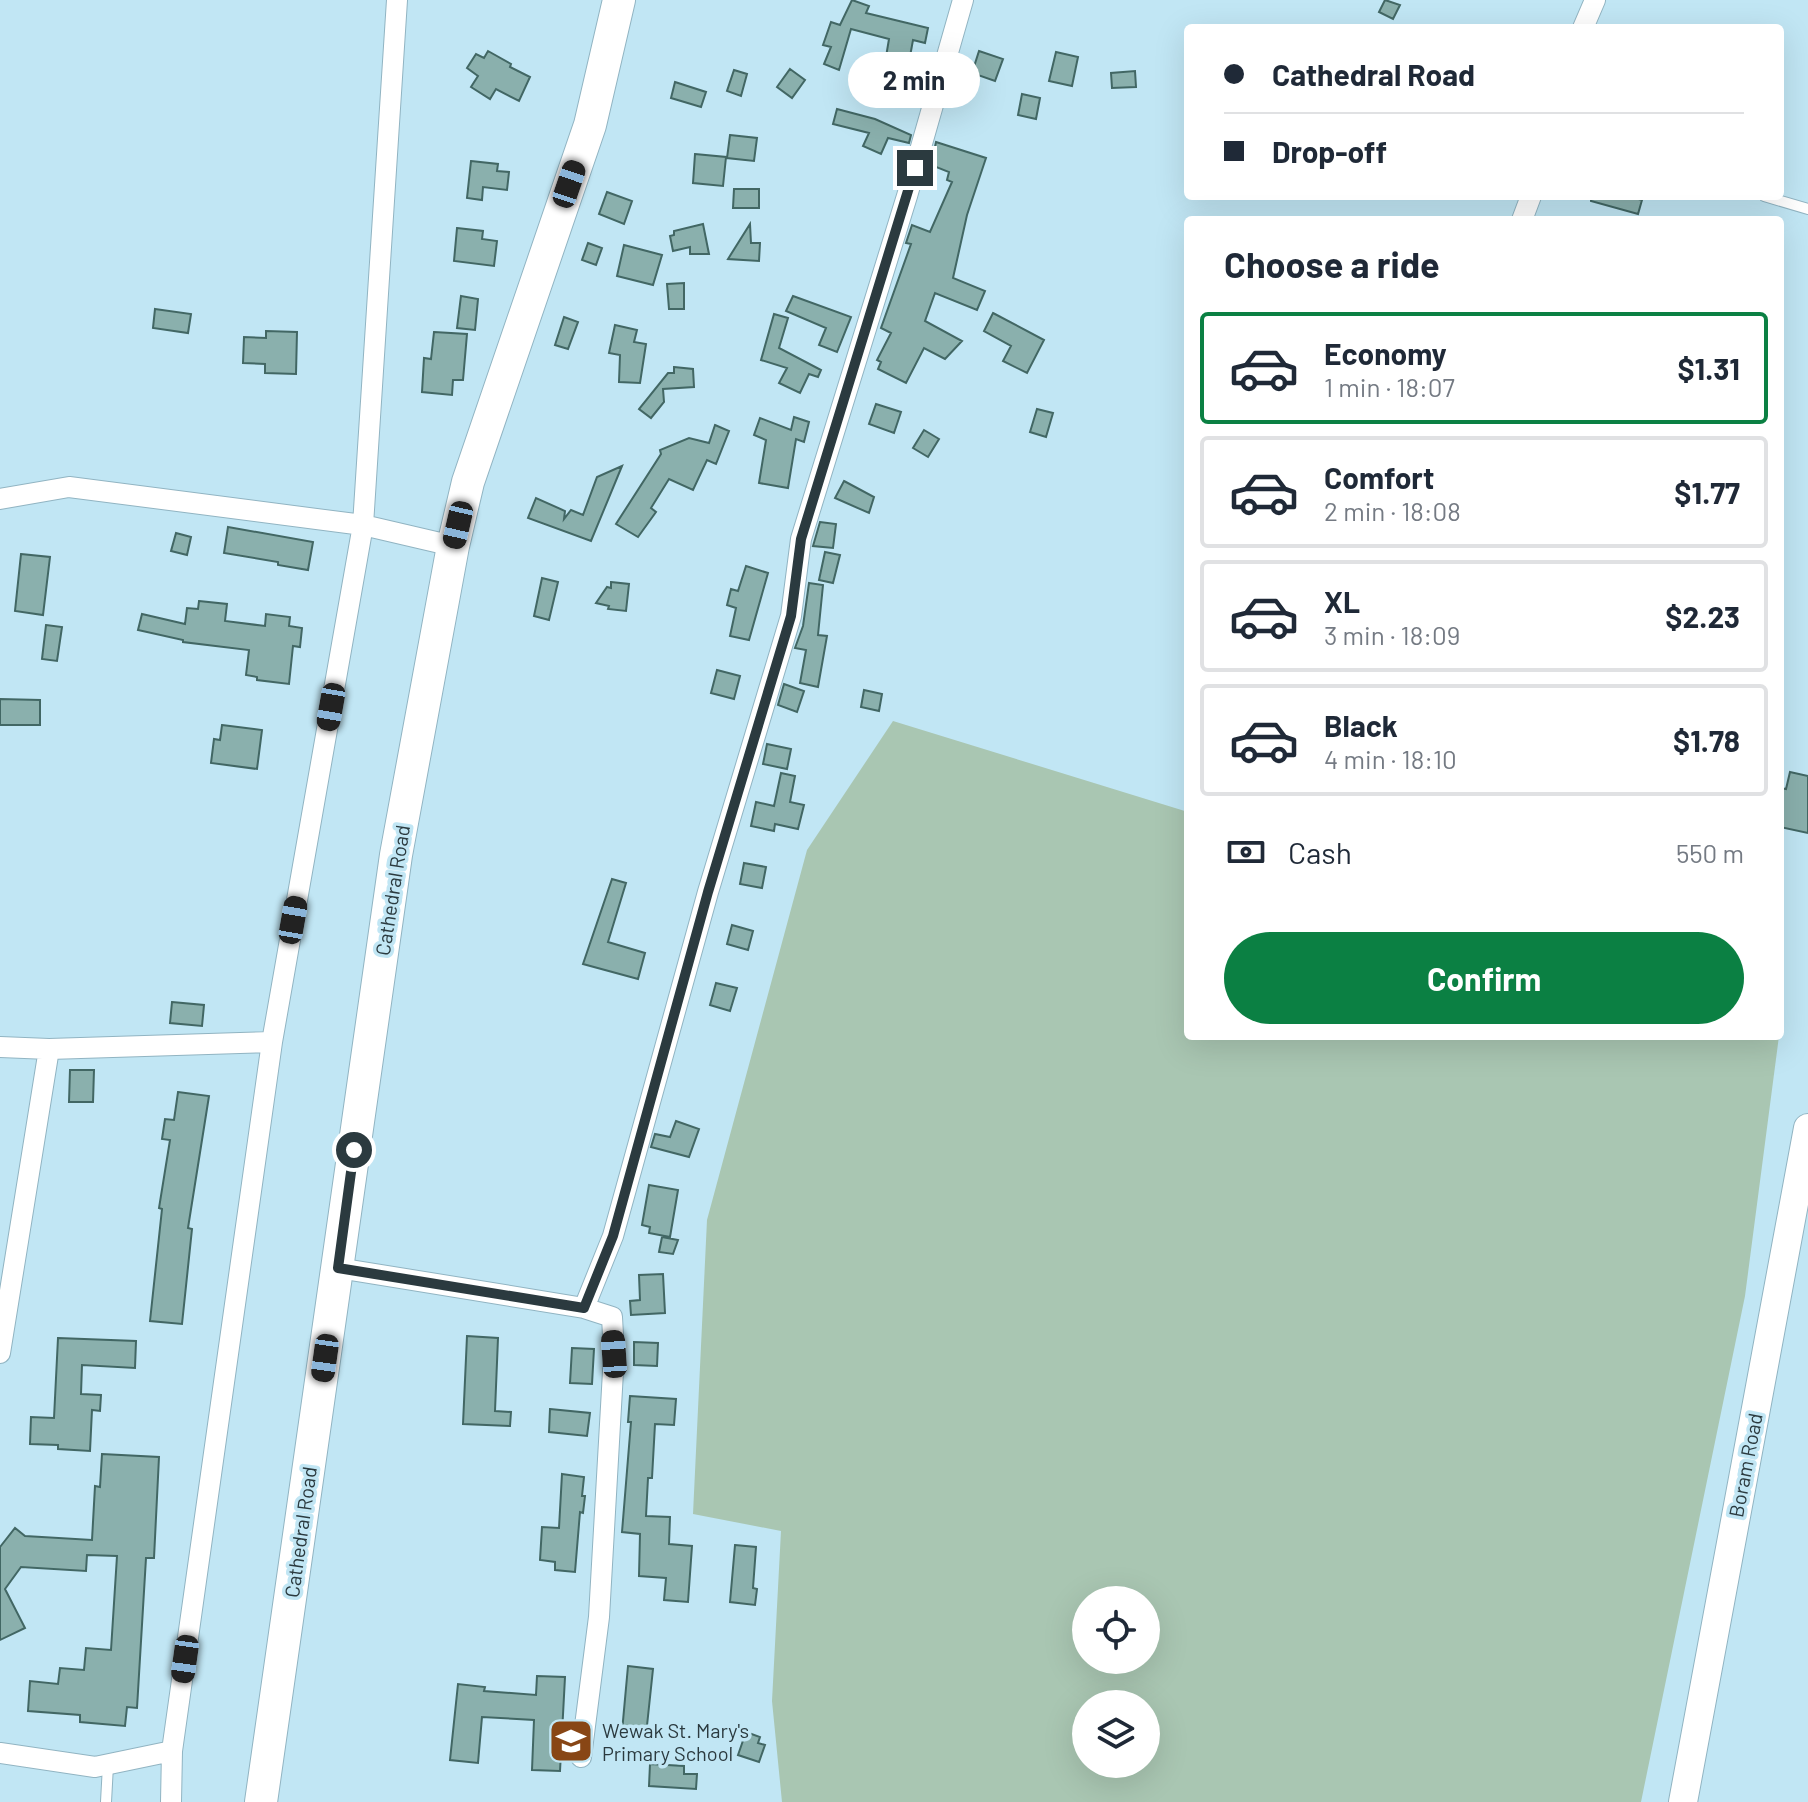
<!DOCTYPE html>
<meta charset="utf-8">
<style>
body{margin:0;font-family:Barlow,sans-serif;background:#f2f2f3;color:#1f2937;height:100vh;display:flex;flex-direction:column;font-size:30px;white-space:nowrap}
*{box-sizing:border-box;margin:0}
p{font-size:26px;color:#747a83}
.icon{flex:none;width:44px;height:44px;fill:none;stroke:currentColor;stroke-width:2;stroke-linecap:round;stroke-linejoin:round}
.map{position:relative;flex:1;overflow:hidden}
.details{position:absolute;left:1184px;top:216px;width:600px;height:824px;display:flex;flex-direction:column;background:#fff;border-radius:8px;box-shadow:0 8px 32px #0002}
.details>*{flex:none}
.hud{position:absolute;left:1184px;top:24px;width:600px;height:176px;border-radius:8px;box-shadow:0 8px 32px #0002;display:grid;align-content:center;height:176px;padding:0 40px;background:#fff}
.buttons{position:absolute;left:1072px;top:1586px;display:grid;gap:16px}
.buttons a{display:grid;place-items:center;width:88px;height:88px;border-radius:50%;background:#fff;box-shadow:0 8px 32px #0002;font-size:40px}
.end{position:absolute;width:36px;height:36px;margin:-18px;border:10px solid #2b3a3f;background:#fff;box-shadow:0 0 0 4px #fff}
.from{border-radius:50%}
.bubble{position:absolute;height:56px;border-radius:28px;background:#fff;box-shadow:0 8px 32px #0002;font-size:26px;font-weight:700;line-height:56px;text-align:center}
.car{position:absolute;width:24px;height:48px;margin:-24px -12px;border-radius:10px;box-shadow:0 0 6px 2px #0007;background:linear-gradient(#222 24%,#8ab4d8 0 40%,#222 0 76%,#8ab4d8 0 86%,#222 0)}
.hud b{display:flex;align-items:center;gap:28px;height:76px;font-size:30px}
.hud b+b{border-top:2px solid #e0e1e3}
.hud i{width:20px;height:20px;background:#1f2937}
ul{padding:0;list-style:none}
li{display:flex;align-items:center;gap:24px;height:112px;margin:0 16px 12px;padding:0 24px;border:4px solid #e0e1e3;border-radius:8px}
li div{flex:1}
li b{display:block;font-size:30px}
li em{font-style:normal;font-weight:700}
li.selected{border-color:#0b8043}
li>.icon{width:72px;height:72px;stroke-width:1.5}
h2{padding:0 40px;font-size:36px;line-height:96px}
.pay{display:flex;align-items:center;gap:20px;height:88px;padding:0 40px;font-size:30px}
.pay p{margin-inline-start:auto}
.cta{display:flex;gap:16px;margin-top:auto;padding:16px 40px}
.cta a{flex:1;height:92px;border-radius:48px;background:#0b8043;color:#fff;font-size:32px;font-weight:700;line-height:92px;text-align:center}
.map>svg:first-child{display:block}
</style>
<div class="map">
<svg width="1808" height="1802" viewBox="0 0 1808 1802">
<rect width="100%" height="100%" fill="#c1e6f4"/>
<!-- green -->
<path fill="#a9c6b2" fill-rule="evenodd" d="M 893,721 L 1188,812 L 1188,1036 L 1779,1036 L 1745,1296 L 1641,1802 L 782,1802 L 772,1701 L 781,1531 L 693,1514 L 707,1220 L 807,850 ZM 1086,1600 L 1146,1600 L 1146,1660 L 1086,1660 ZM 1086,1704 L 1146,1704 L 1146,1764 L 1086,1764 Z"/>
<!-- building -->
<path fill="#8ab0ad" stroke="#426764" stroke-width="2" d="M 852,0 L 869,6 L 866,13 L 928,28 L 925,43 L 913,40 L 907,73 L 884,69 L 889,39 L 851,29 L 839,70 L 824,64 L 831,47 L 823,45 L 831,22 L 840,25 Z
M 1385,0 L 1400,5 L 1393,19 L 1379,12 Z
M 488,51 L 511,64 L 510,67 L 530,77 L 519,101 L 496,89 L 490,99 L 471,87 L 478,76 L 467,68 L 476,54 L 484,58 Z
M 979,51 L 1003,59 L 995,81 L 972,73 Z
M 1056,52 L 1078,57 L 1072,86 L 1049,81 Z
M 790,69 L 805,80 L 792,98 L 777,87 Z
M 734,70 L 747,74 L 741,96 L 727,91 Z
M 1135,71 L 1136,87 L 1112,88 L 1111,73 Z
M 675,82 L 706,92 L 701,107 L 671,98 Z
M 1022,94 L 1040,98 L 1036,119 L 1018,115 Z
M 837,109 L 875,119 L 911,135 L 909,143 L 888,138 L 881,154 L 863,146 L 869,133 L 833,124 Z
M 730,135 L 757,138 L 754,161 L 727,158 Z
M 936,142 L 986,158 L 967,215 L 953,278 L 985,291 L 977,310 L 935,293 L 925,321 L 962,341 L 945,359 L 924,348 L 906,383 L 878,369 L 881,362 L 877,360 L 891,333 L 881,328 L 911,244 L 906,243 L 912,225 L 930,232 L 952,182 L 947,180 L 949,172 L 931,165 Z
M 695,154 L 726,157 L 723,186 L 693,183 Z
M 471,161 L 498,164 L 497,171 L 509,172 L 507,190 L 483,187 L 482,200 L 467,198 Z
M 734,189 L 759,189 L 759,208 L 733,208 Z
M 607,192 L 632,201 L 624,224 L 599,214 Z
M 1591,196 L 1628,196 L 1642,200 L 1638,214 L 1591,201 Z
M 703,224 L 709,254 L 690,254 L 690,247 L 673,251 L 670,236 L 674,235 L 674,231 Z
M 750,224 L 751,243 L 760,243 L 759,261 L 728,259 Z
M 457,228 L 483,231 L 482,239 L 497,241 L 494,266 L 454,261 Z
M 588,243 L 602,248 L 596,265 L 582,260 Z
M 624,245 L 662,255 L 653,285 L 617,276 Z
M 684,283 L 684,309 L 669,309 L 667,284 Z
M 461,296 L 478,299 L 475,330 L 457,328 Z
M 793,296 L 851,317 L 837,352 L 819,345 L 826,328 L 786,311 Z
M 155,309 L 191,314 L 188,333 L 153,328 Z
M 993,313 L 1044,340 L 1027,373 L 1003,361 L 1011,346 L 984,331 Z
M 774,314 L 788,318 L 779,348 L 821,370 L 818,377 L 809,374 L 800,393 L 779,383 L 787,368 L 761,360 Z
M 564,317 L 578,322 L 568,349 L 555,345 Z
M 615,325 L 637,330 L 634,342 L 646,344 L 640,383 L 619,382 L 620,355 L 609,353 Z
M 266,331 L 297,332 L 296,374 L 265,373 L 265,364 L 243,363 L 244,337 L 266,338 Z
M 434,332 L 467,334 L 463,380 L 453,380 L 452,395 L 422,392 L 424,358 L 431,359 Z
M 674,367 L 693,369 L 694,387 L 663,389 L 664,402 L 651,418 L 639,409 L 668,373 L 674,373 Z
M 876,404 L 901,412 L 894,433 L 869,424 Z
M 1037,409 L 1053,413 L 1046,437 L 1030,432 Z
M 794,417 L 809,422 L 804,442 L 796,439 L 788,488 L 759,483 L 766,440 L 754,435 L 760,418 L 791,430 Z
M 715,425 L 729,431 L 716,464 L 707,460 L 693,490 L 669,479 L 651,508 L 656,512 L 638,537 L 616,524 L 661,454 L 660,450 L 689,438 L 709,443 Z
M 924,430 L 939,439 L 928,457 L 913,448 Z
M 622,466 L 591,541 L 528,518 L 536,498 L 565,511 L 564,519 L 571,510 L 583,515 L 597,477 Z
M 844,481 L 874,497 L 869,513 L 835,498 Z
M 820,522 L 836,524 L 833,548 L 813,546 Z
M 228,527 L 313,542 L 308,570 L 278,565 L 278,562 L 224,553 Z
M 176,533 L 191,537 L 187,555 L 171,551 Z
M 825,552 L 840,555 L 833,583 L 819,580 Z
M 21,554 L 50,557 L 43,615 L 15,611 Z
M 746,566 L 768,573 L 749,640 L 730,636 L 736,608 L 727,605 L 731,589 L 738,591 Z
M 542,578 L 558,582 L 549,620 L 534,616 Z
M 611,582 L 629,584 L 626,611 L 608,609 L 609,606 L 596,603 L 607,587 L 611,588 Z
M 809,583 L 823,585 L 818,635 L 827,636 L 818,687 L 800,683 L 806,650 L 795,648 L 803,626 Z
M 199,601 L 227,604 L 225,621 L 265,626 L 266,614 L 290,617 L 289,626 L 302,628 L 300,647 L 293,646 L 289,684 L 257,680 L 257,677 L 246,675 L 249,650 L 183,642 L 183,640 L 138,630 L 142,614 L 185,624 L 187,608 L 198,609 Z
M 46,625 L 62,627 L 57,661 L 42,659 Z
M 717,670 L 740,676 L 734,699 L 711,693 Z
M 784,684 L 804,691 L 797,712 L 778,705 Z
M 864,690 L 882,694 L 879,711 L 861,707 Z
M 0,699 L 40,700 L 40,725 L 0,725 Z
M 222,725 L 262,730 L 257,769 L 211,763 L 214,739 L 220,740 Z
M 767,744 L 791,749 L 787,769 L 763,764 Z
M 1790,772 L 1808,776 L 1808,833 L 1780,827 L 1780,788 L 1786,789 Z
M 781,773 L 795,776 L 790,802 L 804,805 L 798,829 L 775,824 L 774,831 L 751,826 L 756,802 L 774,806 Z
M 744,863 L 766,867 L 762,888 L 740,884 Z
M 612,879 L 626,883 L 608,942 L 645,953 L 638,979 L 583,964 Z
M 732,925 L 753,931 L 748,950 L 727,944 Z
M 716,983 L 737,988 L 730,1011 L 710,1005 Z
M 172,1002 L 204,1005 L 202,1026 L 170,1023 Z
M 70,1070 L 94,1070 L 93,1102 L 69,1102 Z
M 178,1092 L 209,1096 L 188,1228 L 192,1229 L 182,1324 L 150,1321 L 162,1209 L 159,1208 L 170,1140 L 162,1139 L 165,1119 L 174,1120 Z
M 676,1121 L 699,1129 L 689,1157 L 651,1147 L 655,1134 L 670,1137 Z
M 649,1185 L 678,1190 L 670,1237 L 649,1233 L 650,1227 L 642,1225 Z
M 662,1237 L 678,1240 L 673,1254 L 659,1252 Z
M 663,1274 L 665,1313 L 631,1315 L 630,1301 L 640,1300 L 639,1275 Z
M 467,1336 L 498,1338 L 495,1411 L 511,1412 L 510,1426 L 463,1424 Z
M 58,1338 L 136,1341 L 135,1368 L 82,1365 L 81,1394 L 101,1395 L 100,1411 L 92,1410 L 90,1451 L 58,1449 L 58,1445 L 30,1444 L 31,1417 L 54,1418 Z
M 634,1342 L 658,1343 L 657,1366 L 634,1365 Z
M 572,1348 L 594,1349 L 592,1384 L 570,1383 Z
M 630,1396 L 676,1399 L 674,1425 L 655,1424 L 652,1478 L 648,1478 L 646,1516 L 670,1517 L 669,1544 L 692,1546 L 688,1602 L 664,1600 L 666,1578 L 639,1576 L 640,1534 L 622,1532 L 631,1422 L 628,1422 Z
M 550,1409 L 590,1413 L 587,1436 L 549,1432 Z
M 102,1454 L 159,1457 L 154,1558 L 146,1558 L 137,1708 L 127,1707 L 125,1726 L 80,1722 L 80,1715 L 28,1711 L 30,1681 L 58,1684 L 60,1668 L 84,1670 L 86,1648 L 111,1650 L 117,1556 L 87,1555 L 86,1571 L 21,1567 L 5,1589 L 25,1628 L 0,1640 L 0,1547 L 15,1528 L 25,1536 L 92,1540 L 95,1486 L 100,1487 Z
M 562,1474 L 584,1477 L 582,1496 L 585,1496 L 583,1513 L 580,1512 L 575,1572 L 555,1570 L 555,1562 L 540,1560 L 542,1527 L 559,1528 Z
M 735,1545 L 756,1547 L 753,1588 L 757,1589 L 755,1605 L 730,1602 Z
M 628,1666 L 653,1669 L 646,1735 L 622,1732 Z
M 537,1676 L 565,1677 L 560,1771 L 532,1770 L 534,1720 L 482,1717 L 478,1763 L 450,1760 L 458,1684 L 485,1687 L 484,1691 L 536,1695 Z
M 746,1732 L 760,1737 L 758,1743 L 765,1745 L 759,1762 L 738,1755 Z
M 650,1764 L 684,1766 L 684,1774 L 697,1774 L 696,1789 L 649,1786 Z"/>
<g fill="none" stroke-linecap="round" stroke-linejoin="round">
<!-- lane casing -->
<g stroke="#91b4c2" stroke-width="12">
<path id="lane" d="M 1764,196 L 1808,209
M 106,1802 L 108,1765"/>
</g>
<!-- street casing -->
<g stroke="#91b4c2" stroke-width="22">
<path id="street" d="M 1583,28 L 1595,0
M 1522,220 L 1531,196
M 0,499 L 69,487 L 363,525 L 453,546
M 0,1047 L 49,1049 L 272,1042
M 338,1268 L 584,1308 L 613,1236 L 708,892 L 791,616 L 801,539 L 907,196 L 963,0
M 0,1353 L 49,1049
M 0,1753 L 95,1767 L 172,1751
M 581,1757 L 599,1617 L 614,1354 L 612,1317 L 584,1308
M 171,1802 L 172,1751 L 272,1042 L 363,525 L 397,0"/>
</g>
<!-- secondary casing -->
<g stroke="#91b4c2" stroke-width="30">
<path id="secondary" d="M 1683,1802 L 1808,1128"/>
</g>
<!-- primary casing -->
<g stroke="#91b4c2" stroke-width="34">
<path id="primary" d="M 261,1802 L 396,855 L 453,546 L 468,482 L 590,125 L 619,0"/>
</g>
<!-- lane -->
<use href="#lane" stroke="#fff" stroke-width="10"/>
<!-- street -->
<use href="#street" stroke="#fff" stroke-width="20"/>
<!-- secondary -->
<use href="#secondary" stroke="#fff" stroke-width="28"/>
<!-- primary -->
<use href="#primary" stroke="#fff" stroke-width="32"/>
</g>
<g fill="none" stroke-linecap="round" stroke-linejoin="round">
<!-- route -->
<path stroke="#2b3a3f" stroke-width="10" d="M 354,1150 L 338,1268 L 584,1308 L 613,1236 L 708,892 L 791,616 L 801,539 L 915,168"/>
</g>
<!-- icons -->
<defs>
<g id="school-square" transform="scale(2.3)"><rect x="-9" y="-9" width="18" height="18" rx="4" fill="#884615" stroke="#c1e6f4"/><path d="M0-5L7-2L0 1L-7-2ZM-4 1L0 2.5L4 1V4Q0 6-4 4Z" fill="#fff"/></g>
</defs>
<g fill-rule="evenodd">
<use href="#school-square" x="571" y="1741"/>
</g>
<g text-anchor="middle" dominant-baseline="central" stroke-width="7" stroke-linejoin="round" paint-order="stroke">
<!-- street labels -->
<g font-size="20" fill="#2b3a3f" stroke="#c1e6f4">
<text transform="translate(392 890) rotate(-81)">Cathedral Road</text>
<text transform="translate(1745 1465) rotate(-79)">Boram Road</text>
<text transform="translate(300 1532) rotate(-82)">Cathedral Road</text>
</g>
<!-- poi labels -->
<g font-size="20" fill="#2b3a3f" stroke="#c1e6f4" text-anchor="start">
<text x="602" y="1730">Wewak St. Mary's<tspan x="602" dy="23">Primary School</tspan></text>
</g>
</g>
</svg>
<div class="buttons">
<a><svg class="icon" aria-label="locate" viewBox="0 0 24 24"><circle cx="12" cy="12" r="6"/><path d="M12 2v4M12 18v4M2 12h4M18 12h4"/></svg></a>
<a><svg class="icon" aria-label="layers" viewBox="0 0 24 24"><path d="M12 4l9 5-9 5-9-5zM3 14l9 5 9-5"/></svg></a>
</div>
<i class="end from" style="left:354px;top:1150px"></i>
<i class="end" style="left:915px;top:168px"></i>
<div class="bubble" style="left:848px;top:52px;width:132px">2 min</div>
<i class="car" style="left:569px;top:184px;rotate:19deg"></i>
<i class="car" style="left:458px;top:525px;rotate:193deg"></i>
<i class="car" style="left:331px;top:707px;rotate:190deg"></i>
<i class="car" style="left:293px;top:920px;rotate:10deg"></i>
<i class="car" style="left:614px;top:1354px;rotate:356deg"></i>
<i class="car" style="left:325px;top:1358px;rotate:188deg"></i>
<i class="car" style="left:185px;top:1659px;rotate:188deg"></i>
<div class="hud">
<b><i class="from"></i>Cathedral Road</b>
<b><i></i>Drop-off</b>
</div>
<section class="details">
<h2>Choose a ride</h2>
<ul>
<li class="selected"><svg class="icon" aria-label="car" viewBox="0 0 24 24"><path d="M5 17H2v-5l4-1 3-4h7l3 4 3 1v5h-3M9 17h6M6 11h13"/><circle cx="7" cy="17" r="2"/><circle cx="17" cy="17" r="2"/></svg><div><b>Economy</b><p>1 min · 18:07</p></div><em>$1.31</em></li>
<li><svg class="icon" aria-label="car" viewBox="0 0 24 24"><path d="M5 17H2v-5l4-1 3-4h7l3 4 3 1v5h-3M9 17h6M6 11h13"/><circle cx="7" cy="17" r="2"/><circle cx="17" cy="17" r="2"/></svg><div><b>Comfort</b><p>2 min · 18:08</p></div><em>$1.77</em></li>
<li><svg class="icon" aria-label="car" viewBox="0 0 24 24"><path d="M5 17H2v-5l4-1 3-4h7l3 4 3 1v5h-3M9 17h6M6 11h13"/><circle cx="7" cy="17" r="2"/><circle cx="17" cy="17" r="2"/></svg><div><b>XL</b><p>3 min · 18:09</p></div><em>$2.23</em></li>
<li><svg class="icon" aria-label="car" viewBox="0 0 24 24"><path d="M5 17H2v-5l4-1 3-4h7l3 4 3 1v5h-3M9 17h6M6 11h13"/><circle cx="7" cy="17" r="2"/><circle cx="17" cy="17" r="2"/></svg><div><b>Black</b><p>4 min · 18:10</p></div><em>$1.78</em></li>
</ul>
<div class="pay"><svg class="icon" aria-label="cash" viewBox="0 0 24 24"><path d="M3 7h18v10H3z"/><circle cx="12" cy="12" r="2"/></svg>Cash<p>550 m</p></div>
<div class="cta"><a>Confirm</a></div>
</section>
</div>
